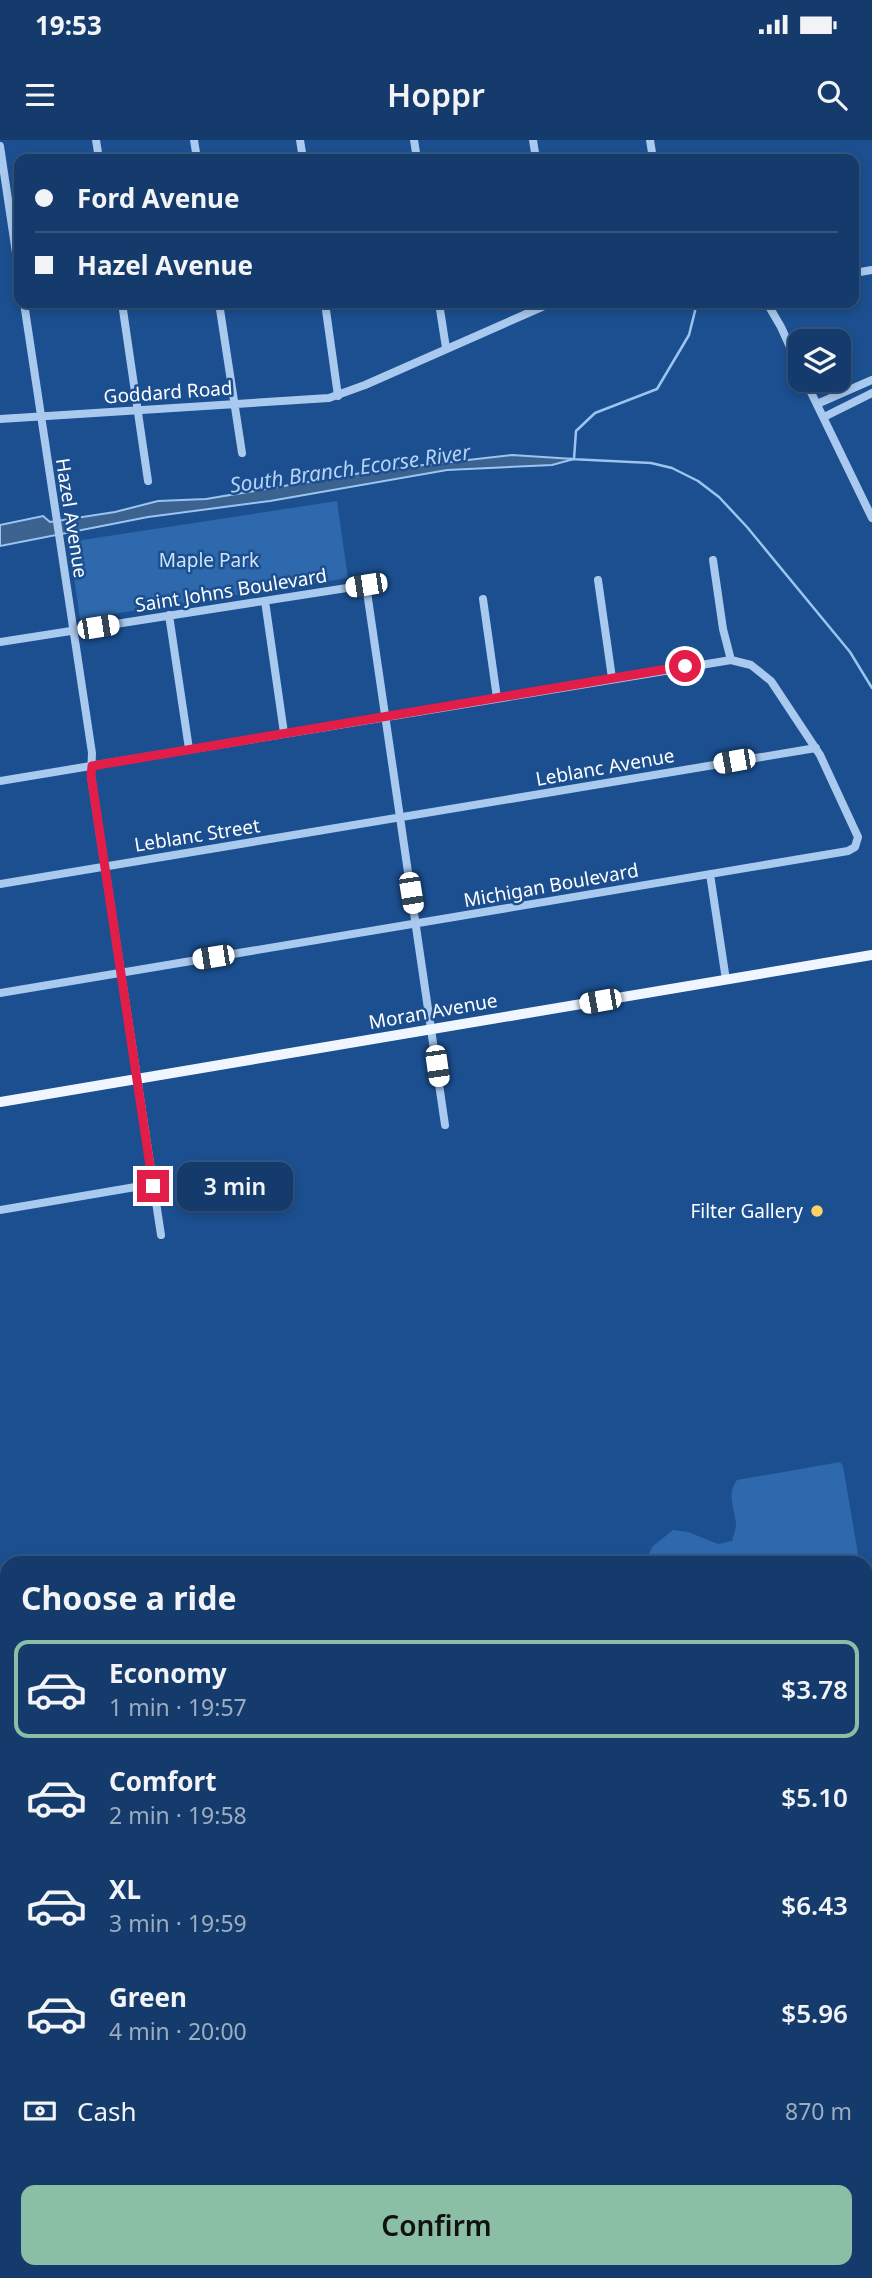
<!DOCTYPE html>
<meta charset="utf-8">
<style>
body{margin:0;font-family:"Noto Sans",sans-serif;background:#214673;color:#f1f3f6;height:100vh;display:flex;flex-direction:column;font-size:26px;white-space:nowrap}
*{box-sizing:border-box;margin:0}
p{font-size:23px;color:#9dadc1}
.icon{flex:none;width:38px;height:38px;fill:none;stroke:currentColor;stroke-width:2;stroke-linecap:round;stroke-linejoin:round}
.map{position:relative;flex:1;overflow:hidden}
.drawer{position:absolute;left:0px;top:1416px;width:873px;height:723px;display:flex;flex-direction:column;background:#143b6b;border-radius:21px 21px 0 0;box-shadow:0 4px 10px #0003,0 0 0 2px #33557e}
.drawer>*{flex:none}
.guide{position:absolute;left:14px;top:14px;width:845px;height:154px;border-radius:14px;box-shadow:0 4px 10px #0003,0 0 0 2px #33557e;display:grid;align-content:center;height:154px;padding:0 21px;background:#143b6b}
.controls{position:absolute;left:788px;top:189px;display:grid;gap:14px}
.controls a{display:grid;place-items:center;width:63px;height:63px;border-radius:14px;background:#143b6b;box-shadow:0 4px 10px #0003,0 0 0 2px #33557e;font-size:35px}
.end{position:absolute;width:32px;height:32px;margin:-16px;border:9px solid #e11d48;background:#fff;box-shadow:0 0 0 4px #fff}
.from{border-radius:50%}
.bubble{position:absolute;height:49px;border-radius:14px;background:#143b6b;box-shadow:0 4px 10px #0003,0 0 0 2px #33557e;font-size:23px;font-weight:600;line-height:49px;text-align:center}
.car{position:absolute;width:21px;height:42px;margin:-21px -10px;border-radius:9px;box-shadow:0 0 5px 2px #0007;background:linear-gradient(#fff 24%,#345 0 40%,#fff 0 76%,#345 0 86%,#fff 0)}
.guide b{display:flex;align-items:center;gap:24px;height:66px;font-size:26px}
.guide b+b{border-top:2px solid #33557e}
.guide i{width:18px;height:18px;background:#f1f3f6}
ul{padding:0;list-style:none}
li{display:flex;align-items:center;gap:21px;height:98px;margin:0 14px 10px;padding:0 7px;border:4px solid transparent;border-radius:14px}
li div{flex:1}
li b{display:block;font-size:26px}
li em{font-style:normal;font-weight:600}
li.on{border-color:#8abfa5}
li>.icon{width:63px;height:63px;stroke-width:1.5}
h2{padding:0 21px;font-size:32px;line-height:84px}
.pay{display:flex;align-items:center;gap:18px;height:77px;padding:0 21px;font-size:26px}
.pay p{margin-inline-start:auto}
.primary-button{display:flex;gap:14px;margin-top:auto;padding:14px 21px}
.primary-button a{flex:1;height:80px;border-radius:14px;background:#8abfa5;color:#111;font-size:28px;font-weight:600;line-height:80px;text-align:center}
.status{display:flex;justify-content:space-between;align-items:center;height:49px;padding:0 35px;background:#143b6b;direction:ltr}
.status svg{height:19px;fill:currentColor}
header{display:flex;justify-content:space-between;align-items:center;height:91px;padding:0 21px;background:#143b6b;font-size:32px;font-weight:600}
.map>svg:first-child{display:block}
</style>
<div class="status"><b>19:53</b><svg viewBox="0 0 49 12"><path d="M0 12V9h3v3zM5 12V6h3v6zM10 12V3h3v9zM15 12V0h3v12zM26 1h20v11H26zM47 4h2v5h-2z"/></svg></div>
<header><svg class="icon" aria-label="menu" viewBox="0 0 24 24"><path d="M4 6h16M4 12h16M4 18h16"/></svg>Hoppr<svg class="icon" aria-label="search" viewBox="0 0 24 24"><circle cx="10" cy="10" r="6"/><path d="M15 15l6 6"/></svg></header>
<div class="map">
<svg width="872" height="2138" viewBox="0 0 872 2138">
<rect width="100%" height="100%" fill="#1b4f8f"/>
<!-- green -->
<path fill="#2e69ad" d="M 337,361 L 348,438 L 80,479 L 69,402 Z
M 840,1322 L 843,1326 L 857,1408 L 858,1418 L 853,1423 L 644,1423 L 653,1406 L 673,1390 L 688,1392 L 718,1404 L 732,1401 C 733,1396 736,1390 736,1385 C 735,1368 726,1355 737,1340 Z
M 872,1573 L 872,1713 L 866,1722 L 866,1574 Z"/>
<!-- water -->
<path fill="#3c6290" stroke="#9cc4f0" stroke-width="2" d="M 512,315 L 574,319 L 552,325 L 447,330 L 270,361 L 148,377 L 0,406 L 0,385 L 43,376 L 50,382 L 115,372 L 158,361 L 206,359 L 379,330 Z"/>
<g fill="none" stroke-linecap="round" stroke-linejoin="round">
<!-- stream -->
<path stroke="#9cc4f0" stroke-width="2.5" d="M 570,319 L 651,323 L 672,328 L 698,341 L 719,357 L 747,387 L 850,512 L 872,548
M 574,319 L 576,291 L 595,273 L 657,249 L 689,195 L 697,163"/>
<!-- minor -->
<path stroke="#a9c9ee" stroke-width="8" d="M 96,0 L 99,19
M 194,0 L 197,19
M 300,0 L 303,19
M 414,0 L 417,19
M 533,0 L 536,19
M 650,0 L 653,19
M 0,6 L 19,133
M 854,133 L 872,130
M 24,163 L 92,613 L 91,636 L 161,1095
M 122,163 L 148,341
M 219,163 L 242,313
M 325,163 L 338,256
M 439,163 L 446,208
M 767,163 L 781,187 L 800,229
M 805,240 L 872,378
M 817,264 L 872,240
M 824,277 L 872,253
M 0,279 L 329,258 L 365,245 L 551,163
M 713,420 L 723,489 L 731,520
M 598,440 L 612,538
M 483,459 L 497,558
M 265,461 L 284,593
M 169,475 L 189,609
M 0,502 L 366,445 L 445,985
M 0,641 L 731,520 L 751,525 L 771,541 L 820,615 L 858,697 L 855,707 L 848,711 L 0,853
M 710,734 L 726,840
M 0,744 L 816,608
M 0,1070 L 153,1044
M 0,1605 L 7,1604
M 0,1708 L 7,1707
M 0,1817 L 7,1815
M 0,1917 L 7,1916
M 866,1989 L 872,2010
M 0,2017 L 7,2016
M 0,2118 L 7,2117
M 339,2132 L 340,2138
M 482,2138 L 522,2132 L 539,2138
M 595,2138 L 599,2132"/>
<!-- major -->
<path stroke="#f0f6ff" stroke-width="10" d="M 0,962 L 872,815
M 0,2025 L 7,2071
M 16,2132 L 17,2138"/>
<!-- highway -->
<path stroke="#fff" stroke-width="12" d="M 866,1787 L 872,1778
M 866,1830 L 872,1821
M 644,2138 L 648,2132
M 671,2138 L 675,2132"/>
<!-- rail -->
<path stroke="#fff" stroke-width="2.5" stroke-dasharray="12 5" stroke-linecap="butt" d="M 866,1892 L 872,1882
M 715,2138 L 719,2132"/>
</g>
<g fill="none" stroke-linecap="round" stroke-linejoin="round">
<!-- route -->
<path stroke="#e11d48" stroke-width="9" d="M 153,1046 L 91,635 L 92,626 L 685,526"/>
</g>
<!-- markers -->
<circle fill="#ffd166" stroke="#1b4f8f" stroke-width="2.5" cx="817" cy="1071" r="7"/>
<g text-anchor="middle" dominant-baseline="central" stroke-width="5" stroke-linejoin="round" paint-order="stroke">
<!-- street labels -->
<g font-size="19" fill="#fff" stroke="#1b4f8f">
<text transform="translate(168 252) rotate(-4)">Goddard Road</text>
<text transform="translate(72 378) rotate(81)">Hazel Avenue</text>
<text transform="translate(231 450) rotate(-9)">Saint Johns Boulevard</text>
<text transform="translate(605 627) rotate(-10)">Leblanc Avenue</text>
<text transform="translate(197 695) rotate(-9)">Leblanc Street</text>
<text transform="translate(551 745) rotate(-10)">Michigan Boulevard</text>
<text transform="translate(433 871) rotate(-10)">Moran Avenue</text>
</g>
<!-- park labels -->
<g font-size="19" fill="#cfe3fa" stroke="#1b4f8f">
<text x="209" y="420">Maple Park</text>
</g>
<!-- poi labels -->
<g font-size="19" fill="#fff" stroke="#1b4f8f" text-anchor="end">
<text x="803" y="1071">Filter Gallery</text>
</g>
<!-- water labels -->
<g font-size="21" font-style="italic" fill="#b5d3f5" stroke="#1b4f8f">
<text transform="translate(350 328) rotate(-8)">South Branch Ecorse River</text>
</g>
</g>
</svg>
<div class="controls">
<a><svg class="icon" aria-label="layers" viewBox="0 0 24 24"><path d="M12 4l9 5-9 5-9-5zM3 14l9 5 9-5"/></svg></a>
</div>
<i class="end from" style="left:685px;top:526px"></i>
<i class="end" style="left:153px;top:1046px"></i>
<div class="bubble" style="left:177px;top:1022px;width:116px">3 min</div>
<i class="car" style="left:366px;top:445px;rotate:261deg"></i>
<i class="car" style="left:98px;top:487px;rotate:81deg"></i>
<i class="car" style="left:734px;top:621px;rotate:260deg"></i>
<i class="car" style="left:411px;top:753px;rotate:171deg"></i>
<i class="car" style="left:213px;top:817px;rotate:261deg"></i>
<i class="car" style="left:600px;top:861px;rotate:260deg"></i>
<i class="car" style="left:437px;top:926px;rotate:172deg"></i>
<div class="guide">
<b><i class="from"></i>Ford Avenue</b>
<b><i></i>Hazel Avenue</b>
</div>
<section class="drawer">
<h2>Choose a ride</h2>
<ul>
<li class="on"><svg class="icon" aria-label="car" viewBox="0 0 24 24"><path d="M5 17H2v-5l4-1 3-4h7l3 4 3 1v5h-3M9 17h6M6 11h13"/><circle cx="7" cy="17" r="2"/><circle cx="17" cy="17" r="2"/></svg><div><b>Economy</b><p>1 min · 19:57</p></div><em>$3.78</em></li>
<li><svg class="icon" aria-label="car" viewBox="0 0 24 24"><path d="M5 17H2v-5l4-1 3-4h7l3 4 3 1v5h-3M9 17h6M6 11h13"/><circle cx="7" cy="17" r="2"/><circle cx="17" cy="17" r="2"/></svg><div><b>Comfort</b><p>2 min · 19:58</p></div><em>$5.10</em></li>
<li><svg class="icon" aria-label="car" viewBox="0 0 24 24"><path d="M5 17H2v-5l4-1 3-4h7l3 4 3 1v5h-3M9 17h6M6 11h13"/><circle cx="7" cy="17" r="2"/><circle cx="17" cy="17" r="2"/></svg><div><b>XL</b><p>3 min · 19:59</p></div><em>$6.43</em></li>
<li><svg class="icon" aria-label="car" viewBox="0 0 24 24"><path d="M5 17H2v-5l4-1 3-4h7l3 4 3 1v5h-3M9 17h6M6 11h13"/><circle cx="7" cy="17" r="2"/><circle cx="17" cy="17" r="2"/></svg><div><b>Green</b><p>4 min · 20:00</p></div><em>$5.96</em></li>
</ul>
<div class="pay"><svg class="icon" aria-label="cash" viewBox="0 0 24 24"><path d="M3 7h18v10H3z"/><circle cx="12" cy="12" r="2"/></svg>Cash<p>870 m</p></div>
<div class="primary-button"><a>Confirm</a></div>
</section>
</div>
